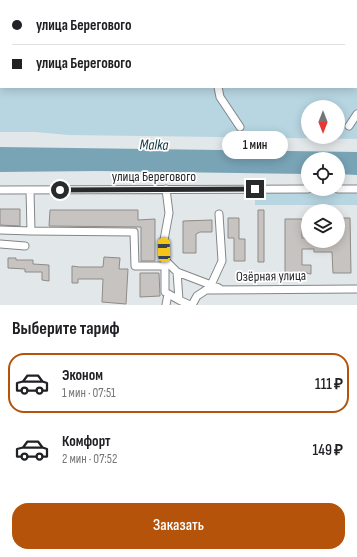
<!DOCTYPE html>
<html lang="ru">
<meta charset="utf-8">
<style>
body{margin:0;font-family:"Sofia Sans Condensed",sans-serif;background:#f6f6f6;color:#202124;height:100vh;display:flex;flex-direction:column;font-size:15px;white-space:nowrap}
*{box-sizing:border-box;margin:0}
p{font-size:13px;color:#757577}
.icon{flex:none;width:22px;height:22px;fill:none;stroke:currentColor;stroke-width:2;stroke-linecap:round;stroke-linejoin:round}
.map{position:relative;height:305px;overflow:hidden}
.side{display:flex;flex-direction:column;background:#fff;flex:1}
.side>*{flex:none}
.hud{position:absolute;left:0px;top:0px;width:357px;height:88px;box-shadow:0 2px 10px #0003;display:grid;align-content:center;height:88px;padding:0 12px;background:#fff}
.needle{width:26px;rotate:180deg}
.buttons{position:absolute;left:301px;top:100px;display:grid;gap:8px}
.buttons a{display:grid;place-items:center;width:44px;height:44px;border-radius:50%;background:#fff;box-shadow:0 2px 10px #0003;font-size:20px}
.end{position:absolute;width:18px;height:18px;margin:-9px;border:5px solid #282a2b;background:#fff;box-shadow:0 0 0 2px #fff}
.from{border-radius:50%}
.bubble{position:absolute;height:28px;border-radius:14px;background:#fff;box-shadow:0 2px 10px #0003;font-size:13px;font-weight:600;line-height:28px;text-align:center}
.car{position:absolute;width:12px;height:24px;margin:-12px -6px;border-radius:5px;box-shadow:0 0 3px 1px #0007;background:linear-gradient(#f5c518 24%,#345 0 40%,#f5c518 0 76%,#345 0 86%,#f5c518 0)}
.hud b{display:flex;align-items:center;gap:14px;height:38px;font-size:15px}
.hud b+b{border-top:1px solid #e0e0e0}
.hud i{width:10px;height:10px;background:#202124}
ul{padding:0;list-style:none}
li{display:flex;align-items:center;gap:12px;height:60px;margin:0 8px 6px;padding:0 4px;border:2px solid transparent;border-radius:16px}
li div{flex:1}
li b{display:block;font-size:15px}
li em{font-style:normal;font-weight:600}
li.selected{border-color:#b45309}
li>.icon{width:36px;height:36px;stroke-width:1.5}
h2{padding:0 12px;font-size:18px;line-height:48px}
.button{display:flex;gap:8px;margin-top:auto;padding:8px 12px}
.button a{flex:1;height:46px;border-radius:16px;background:#b45309;color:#fff;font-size:16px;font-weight:600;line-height:46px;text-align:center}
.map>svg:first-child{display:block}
</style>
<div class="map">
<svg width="357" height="305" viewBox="0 0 357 305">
<rect width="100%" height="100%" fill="#e2e7e9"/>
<!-- green -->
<path fill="#b7d6e2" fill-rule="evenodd" d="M 0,0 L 18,0 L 18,1 L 1,1 L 1,87 L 356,87 L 356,81 L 357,81 L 357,139 L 69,135 L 35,132 L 0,132 ZM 308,107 L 338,107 L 338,137 L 308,137 Z
M 255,189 L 357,189 L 357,205 L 255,205 Z"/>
<!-- water -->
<path fill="#78a4b6" d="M 0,147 L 357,152 L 357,175 L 338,174 L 338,159 L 308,159 L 308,174 L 99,171 L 0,172 Z"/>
<!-- building -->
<path fill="#c7c3c0" stroke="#8e8b88" d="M 0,209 L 20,209 L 20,226 L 0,225 Z
M 50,210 L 138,210 L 138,220 L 155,219 L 155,261 L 141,261 L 141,227 L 49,226 Z
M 258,210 L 264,210 L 264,262 L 258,262 Z
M 228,218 L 239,218 L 239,239 L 245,239 L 245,261 L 234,261 L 234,238 L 228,238 Z
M 338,218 L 350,218 L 351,273 L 333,273 L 332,252 L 314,252 L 314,249 L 302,249 L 302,265 L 311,265 L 311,274 L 306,273 L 306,272 L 285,273 L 285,219 L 302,219 L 302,238 L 308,238 L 308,241 L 338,241 Z
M 212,220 L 212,232 L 200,232 L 196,234 L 196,253 L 183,253 L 183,221 Z
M 104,257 L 120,258 L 119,269 L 128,269 L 126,304 L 102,302 L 103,279 L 78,279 L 78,283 L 72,283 L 72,266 L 79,267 L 103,267 Z
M 8,258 L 16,258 L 16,260 L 33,260 L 33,264 L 49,265 L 49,281 L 42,280 L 42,272 L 25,272 L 25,269 L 8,268 Z
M 140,273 L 159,273 L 160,296 L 140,297 Z"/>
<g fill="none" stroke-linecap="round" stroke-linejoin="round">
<!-- minor casing -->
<g stroke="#838789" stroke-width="9">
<path id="minor" d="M 224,1 L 224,0
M 356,38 L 357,38
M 218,87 L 220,97 L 240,127
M 349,126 L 357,114
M 166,189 L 169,213 L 164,240 L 165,260 L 177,272 L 219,288
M 338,189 L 357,189
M 0,190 L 308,189
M 30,190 L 31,231 L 134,232 L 135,266 L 165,266
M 0,230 L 31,231
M 0,244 L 25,246
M 165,262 L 165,292 L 179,300
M 177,272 L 179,300 L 190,305
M 208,288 L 211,285 L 222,261 L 219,214
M 166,305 L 168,294
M 192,305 L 197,296 L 206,290 L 357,289"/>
</g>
<!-- minor -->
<use href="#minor" stroke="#fff" stroke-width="7"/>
</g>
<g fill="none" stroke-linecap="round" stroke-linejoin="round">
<!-- route -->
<path stroke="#282a2b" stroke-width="5" d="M 60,190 L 255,189"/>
</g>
<g text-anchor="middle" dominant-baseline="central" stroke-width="3.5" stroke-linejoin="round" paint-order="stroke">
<!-- street labels -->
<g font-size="14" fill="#282a2b" stroke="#fff">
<text x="154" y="176">улица Берегового</text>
<text transform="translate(271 276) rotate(-1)">Озёрная улица</text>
</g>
<!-- water labels -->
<g font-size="15" font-style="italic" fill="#113947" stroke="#fff">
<text transform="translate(154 145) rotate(1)">Malka</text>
</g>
</g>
</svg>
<div class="buttons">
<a><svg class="needle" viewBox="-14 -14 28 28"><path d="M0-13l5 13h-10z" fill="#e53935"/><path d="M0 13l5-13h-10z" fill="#757577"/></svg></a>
<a><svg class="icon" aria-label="locate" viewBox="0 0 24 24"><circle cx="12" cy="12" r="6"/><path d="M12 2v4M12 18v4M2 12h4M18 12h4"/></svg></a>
<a><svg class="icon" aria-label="layers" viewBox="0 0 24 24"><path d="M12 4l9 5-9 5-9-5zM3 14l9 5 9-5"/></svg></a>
</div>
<i class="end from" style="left:60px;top:190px"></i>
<i class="end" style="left:255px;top:189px"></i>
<div class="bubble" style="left:222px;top:131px;width:66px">1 мин</div>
<i class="car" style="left:164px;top:250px;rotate:358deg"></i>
<div class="hud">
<b><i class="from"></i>улица Берегового</b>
<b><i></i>улица Берегового</b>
</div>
</div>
<section class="side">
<h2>Выберите тариф</h2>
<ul>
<li class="selected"><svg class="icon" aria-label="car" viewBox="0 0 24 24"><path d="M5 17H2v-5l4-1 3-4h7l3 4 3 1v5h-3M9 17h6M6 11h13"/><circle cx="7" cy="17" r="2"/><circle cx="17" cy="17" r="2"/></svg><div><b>Эконом</b><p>1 мин · 07:51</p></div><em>111 ₽</em></li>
<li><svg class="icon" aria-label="car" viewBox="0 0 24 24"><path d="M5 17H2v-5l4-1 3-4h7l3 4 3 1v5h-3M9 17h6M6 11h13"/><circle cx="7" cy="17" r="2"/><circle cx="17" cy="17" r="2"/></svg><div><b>Комфорт</b><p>2 мин · 07:52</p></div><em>149 ₽</em></li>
</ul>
<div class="button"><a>Заказать</a></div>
</section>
